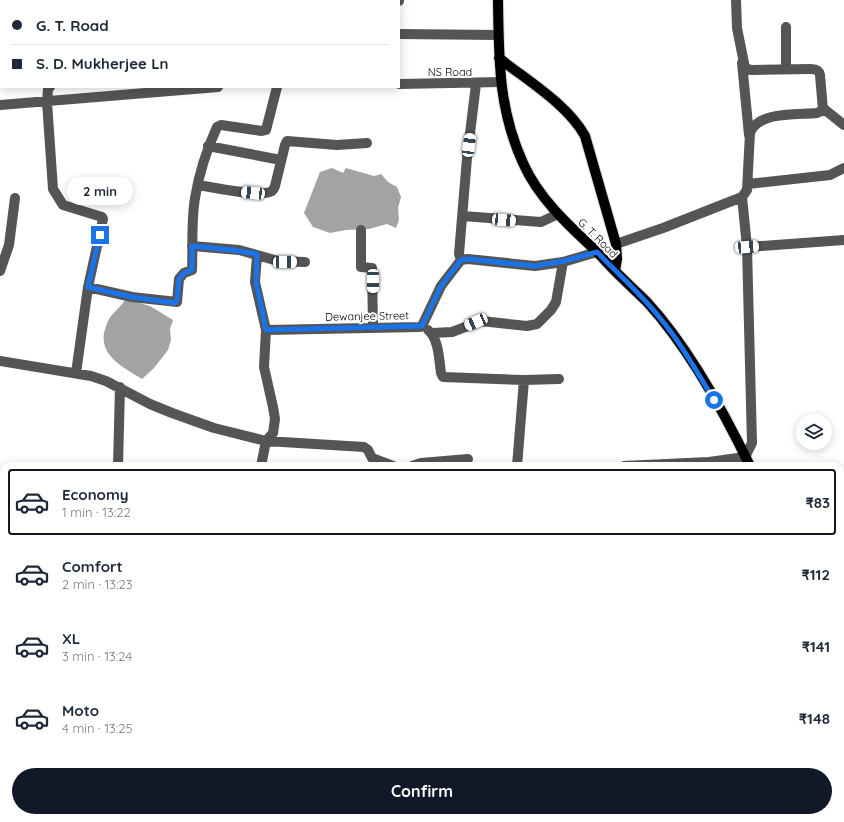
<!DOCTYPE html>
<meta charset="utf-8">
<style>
body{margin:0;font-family:Quicksand,sans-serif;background:#f6f6f7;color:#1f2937;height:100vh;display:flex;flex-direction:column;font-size:15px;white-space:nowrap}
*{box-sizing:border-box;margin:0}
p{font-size:13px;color:#747a83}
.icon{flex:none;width:22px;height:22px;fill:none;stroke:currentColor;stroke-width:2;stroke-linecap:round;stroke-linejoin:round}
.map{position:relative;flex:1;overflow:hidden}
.sheet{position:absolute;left:0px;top:462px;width:844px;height:360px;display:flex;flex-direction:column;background:#fff;border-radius:12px 12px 0 0;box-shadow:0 2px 10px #0003}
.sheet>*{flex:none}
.banner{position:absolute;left:0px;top:0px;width:400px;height:88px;box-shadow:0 2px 10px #0003;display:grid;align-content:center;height:88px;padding:0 12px;background:#fff}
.tools{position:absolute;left:796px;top:414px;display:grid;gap:8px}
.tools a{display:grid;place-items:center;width:36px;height:36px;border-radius:50%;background:#fff;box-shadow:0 2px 10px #0003;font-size:20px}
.end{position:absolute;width:18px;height:18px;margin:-9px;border:5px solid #1a73e8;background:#fff;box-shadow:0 0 0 2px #fff}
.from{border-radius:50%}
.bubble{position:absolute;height:28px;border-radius:14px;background:#fff;box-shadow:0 2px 10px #0003;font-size:13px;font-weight:700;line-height:28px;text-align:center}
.car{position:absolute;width:12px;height:24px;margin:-12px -6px;border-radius:5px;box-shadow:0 0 3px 1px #0007;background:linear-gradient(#fff 24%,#345 0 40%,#fff 0 76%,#345 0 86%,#fff 0)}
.banner b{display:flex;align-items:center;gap:14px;height:38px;font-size:15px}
.banner b+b{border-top:1px solid #e0e1e3}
.banner i{width:10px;height:10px;background:#1f2937}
ul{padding:7px 0 0;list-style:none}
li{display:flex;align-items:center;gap:12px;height:66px;margin:0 8px 6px;padding:0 4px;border:2px solid transparent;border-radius:4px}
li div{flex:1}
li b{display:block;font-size:15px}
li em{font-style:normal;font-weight:700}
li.active{border-color:#111827}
li>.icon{width:36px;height:36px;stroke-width:1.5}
.primary-button{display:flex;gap:8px;margin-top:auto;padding:8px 12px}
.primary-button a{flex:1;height:46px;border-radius:24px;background:#111827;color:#fff;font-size:16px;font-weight:700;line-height:46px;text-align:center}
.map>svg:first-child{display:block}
</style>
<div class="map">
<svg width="844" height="822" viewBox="0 0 844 822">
<rect width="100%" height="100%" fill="#fff"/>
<!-- water -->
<path fill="#a3a3a3" d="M 332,168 L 343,173 L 346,168 L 374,176 L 381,174 L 388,182 L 397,187 L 401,197 L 398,208 L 399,220 L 396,228 L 387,224 L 369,229 L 346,230 L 330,233 L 313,227 L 304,213 L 320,172 Z
M 126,299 L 150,306 L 173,320 L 170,329 L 171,340 L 168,350 L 154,368 L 142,379 C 125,368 100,357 104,333 C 106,327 107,321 111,316 C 116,310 122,305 126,299 Z"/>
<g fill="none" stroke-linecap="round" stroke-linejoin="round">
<!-- major casing -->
<g stroke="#dbdbdb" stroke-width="12">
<path id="major" d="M 498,0 C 499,59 498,108 523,163 C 538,197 567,224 594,249 C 602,257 609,265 617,273 C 627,283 637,292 647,302 C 689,348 723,410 750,466
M 499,58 C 528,81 567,104 585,136 L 616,244 L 617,259 L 615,271
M 791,818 L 793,822"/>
</g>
<!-- minor -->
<path stroke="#555" stroke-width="10" d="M 83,1 L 83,0
M 208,1 L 208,0
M 273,1 L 273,0
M 311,1 L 311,0
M 399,1 L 399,0
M 786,27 L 786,69
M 399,34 L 498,35
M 742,63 L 749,135
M 399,84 L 501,82
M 50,87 L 48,89 L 47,102 L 53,189 L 63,205 L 102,217 L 103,219 L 88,287 L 76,373
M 0,105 L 218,87
M 824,109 L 844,125
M 208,146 L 281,160
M 748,184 L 830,175 L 844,168
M 198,185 C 212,187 261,198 272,191 C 274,189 274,188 275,186 L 285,145 L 287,141 L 337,145 L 367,143
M 463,216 L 541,222 L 558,214
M 361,230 L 361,267 L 372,268 L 373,327
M 616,244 L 663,228 L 742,197 L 747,190 L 750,133 C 758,111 797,115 817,113 L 823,110 L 820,75 C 819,70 816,69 811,69 L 751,70 L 745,68 L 737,28 L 736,0
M 192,246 L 239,250 L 278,261 L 305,262
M 747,247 L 844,240
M 257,255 L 255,282 L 266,330 L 264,367 L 273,407 L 275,419 L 273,433 L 266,441 L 261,466
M 461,260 L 459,254 L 467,158 L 476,84
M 0,271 L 9,245 L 15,198
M 88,287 L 132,297 L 177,302 L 179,279 L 184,273 L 192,270 C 193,246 191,222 195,198 C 199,173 207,149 217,127 L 221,125 L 262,131 L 266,130 L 277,87
M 266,330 L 420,327 L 422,326 L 441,286 L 461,260 L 468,259 L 535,266 L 563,262 L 597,252
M 428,330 C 439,339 439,360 441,373 L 443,377 L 524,380 L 559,379
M 432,333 L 452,332 L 481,321 L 527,326 L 537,324 L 551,310 L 556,302 L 563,262
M 0,361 L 91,376 L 106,381 L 150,404 L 172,413 L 214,428 L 266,441 L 364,447 L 368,450 L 372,458 L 393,466
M 118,466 L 120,387
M 412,466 L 421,463 L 468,459
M 517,466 L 524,380
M 624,466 L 709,462 L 745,457 L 752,443 L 747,247 L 742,197
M 840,488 L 844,488
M 0,551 L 4,554
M 840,621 L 844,621
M 0,670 L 4,665
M 0,729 L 4,734
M 840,735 L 844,735
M 840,812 L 844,812
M 87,818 L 87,822
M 302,818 L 315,822
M 411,818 L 412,822
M 501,818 L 502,822
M 733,818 C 750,822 767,821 784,818
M 560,821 L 560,818
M 7,822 L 13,818
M 238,822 L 240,818
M 322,822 L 323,818
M 643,822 L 644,818"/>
<!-- major -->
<use href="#major" stroke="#000" stroke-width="10"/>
</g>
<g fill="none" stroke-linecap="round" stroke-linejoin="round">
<!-- route -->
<path stroke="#1a73e8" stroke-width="5" d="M 100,235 L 88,287 L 132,297 L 175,303 L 177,301 L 179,279 L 184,273 L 192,270 L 192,246 L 232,250 L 257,254 L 256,282 L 266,330 L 420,326 L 422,326 L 441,286 L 461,260 L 468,259 L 535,266 L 564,261 L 597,252 C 618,274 641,294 660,318 C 681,343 697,372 714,400"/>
</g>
<g text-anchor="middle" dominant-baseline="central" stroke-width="4" stroke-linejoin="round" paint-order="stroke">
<!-- street labels -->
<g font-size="11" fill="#000" stroke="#fff">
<text x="450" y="72">NS Road</text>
<text transform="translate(598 238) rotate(45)">G. T. Road</text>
<text transform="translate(367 316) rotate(-1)">Dewanjee Street</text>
</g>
</g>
</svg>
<div class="tools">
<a><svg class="icon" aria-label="layers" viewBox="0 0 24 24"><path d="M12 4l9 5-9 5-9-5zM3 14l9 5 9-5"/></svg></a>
</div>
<i class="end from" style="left:714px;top:400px"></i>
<i class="end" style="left:100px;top:235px"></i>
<div class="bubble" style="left:67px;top:177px;width:66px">2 min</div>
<i class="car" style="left:469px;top:145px;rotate:8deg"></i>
<i class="car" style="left:253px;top:193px;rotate:276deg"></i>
<i class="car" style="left:504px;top:220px;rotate:95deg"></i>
<i class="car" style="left:747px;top:247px;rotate:86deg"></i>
<i class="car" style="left:285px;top:262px;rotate:89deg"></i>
<i class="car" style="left:373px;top:281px;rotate:180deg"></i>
<i class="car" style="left:476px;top:322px;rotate:247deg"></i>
<div class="banner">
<b><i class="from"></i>G. T. Road</b>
<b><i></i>S. D. Mukherjee Ln</b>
</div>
<section class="sheet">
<ul>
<li class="active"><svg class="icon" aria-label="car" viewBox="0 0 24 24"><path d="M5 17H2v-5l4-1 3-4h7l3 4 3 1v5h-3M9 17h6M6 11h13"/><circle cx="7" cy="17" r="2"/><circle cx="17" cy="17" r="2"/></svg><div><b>Economy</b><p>1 min · 13:22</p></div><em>₹83</em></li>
<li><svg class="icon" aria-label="car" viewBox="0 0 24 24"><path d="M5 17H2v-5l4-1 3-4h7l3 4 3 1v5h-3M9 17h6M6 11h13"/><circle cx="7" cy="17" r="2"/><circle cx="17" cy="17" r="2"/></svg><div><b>Comfort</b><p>2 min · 13:23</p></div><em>₹112</em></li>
<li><svg class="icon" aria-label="car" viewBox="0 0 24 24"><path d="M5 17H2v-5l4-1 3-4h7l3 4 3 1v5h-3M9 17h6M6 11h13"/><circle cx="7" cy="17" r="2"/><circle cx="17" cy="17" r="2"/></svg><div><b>XL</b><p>3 min · 13:24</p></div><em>₹141</em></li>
<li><svg class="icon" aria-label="car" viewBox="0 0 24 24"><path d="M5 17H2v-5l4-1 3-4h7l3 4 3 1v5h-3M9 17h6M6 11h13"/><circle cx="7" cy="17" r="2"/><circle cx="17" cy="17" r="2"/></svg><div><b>Moto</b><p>4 min · 13:25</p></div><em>₹148</em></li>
</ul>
<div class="primary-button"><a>Confirm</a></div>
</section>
</div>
